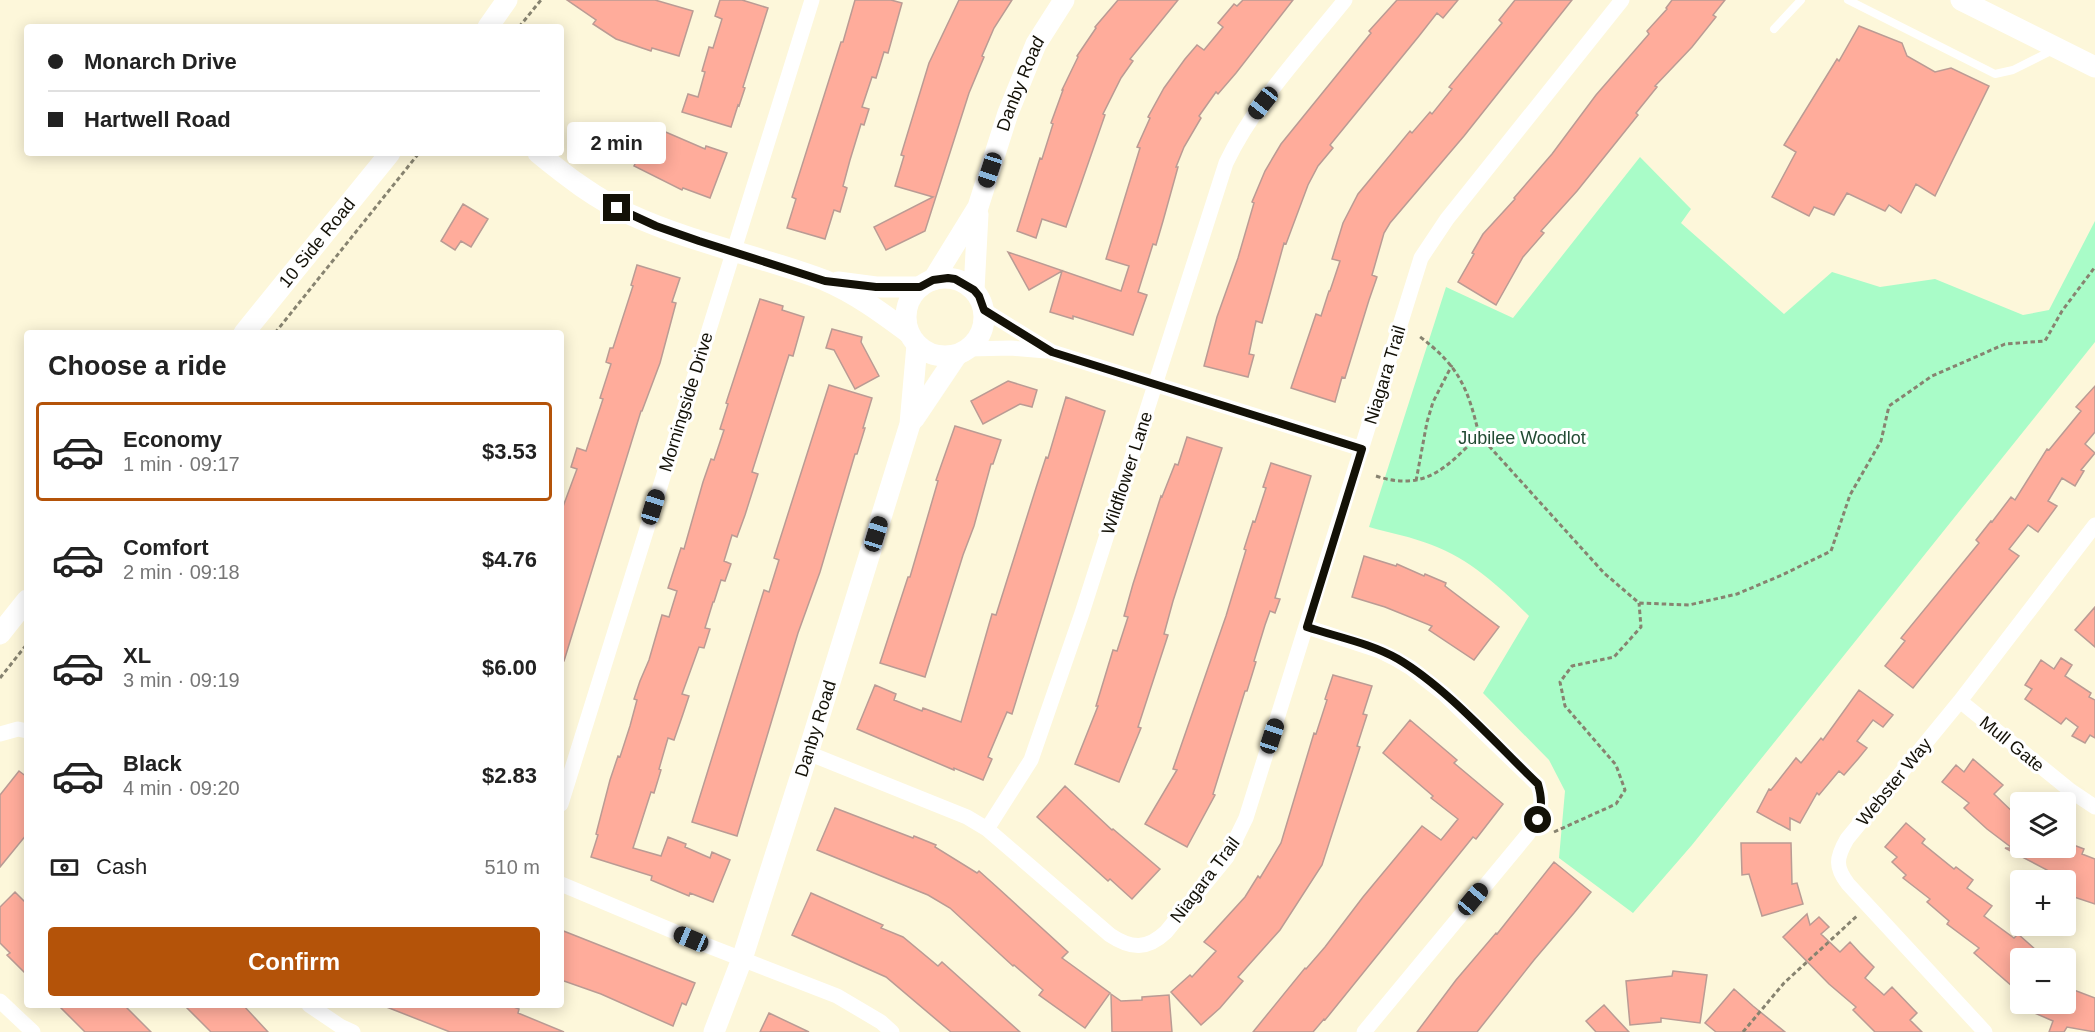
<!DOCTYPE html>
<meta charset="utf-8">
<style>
body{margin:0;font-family:Helvetica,sans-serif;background:#f6f6f6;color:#222;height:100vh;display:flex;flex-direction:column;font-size:22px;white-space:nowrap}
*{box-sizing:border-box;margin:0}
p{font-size:20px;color:#767676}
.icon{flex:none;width:33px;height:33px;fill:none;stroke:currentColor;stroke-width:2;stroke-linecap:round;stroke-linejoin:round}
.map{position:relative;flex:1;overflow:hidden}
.panel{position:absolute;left:24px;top:330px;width:540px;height:678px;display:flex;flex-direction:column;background:#fff;border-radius:6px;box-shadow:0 3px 15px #0003}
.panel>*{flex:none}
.hud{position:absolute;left:24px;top:24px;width:540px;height:132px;border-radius:6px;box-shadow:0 3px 15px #0003;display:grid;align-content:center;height:132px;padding:0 24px;background:#fff}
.controls{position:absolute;left:2010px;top:792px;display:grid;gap:12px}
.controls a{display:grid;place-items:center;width:66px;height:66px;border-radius:6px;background:#fff;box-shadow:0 3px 15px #0003;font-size:30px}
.end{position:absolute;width:27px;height:27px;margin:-14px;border:8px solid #131107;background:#fff;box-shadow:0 0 0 3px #fff}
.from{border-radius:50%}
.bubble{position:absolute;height:42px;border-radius:6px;background:#fff;box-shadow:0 3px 15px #0003;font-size:20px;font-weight:600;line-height:42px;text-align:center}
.car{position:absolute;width:18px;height:36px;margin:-18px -9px;border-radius:8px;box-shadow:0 0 4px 2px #0007;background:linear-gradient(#222 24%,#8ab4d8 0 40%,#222 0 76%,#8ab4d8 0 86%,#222 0)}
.hud b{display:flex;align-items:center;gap:21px;height:57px;font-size:22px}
.hud b+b{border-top:2px solid #e0e0e0}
.hud i{width:15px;height:15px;background:#222}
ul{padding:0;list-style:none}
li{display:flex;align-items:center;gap:18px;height:99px;margin:0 12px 9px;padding:0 12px;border:3px solid transparent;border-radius:6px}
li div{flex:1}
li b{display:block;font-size:22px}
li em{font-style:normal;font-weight:600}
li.current{border-color:#b45309}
li>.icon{width:54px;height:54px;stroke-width:1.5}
h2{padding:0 24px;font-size:27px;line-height:72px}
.pay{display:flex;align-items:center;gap:15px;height:66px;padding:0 24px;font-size:22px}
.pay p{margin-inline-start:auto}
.cta{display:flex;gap:12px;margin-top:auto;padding:12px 24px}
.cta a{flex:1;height:69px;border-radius:6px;background:#b45309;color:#fff;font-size:24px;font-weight:600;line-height:69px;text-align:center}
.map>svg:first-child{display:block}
</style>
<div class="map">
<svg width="2095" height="1032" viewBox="0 0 2095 1032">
<rect width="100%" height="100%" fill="#fdf7da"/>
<!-- green -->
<path fill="#a9fcc8" d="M 1640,157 L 1691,209 L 1681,223 L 1784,314 L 1832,272 L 1880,287 L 1935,279 L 2023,315 L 2049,310 L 2095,221 L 2095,342 L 1692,845 L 1633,913 L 1559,858 L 1565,791 L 1549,760 L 1483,693 L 1529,616 C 1501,588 1470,559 1432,545 C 1412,537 1390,533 1369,527 L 1446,287 L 1513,318 Z"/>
<!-- building -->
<path fill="#ffac9b" stroke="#ba9b94" stroke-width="1.5" d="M 567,0 L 655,0 L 693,11 L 679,56 L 652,48 L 651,51 L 616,39 L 593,24 L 596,20 Z
M 720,0 L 742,0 L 768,8 L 743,87 L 745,88 L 739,106 L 738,105 L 731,127 L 682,112 L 688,94 L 698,97 L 705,72 L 702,71 L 709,47 L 713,48 L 722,19 L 715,16 Z
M 855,0 L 891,0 L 902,3 L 888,53 L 884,52 L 876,78 L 872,77 L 862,107 L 869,109 L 864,125 L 861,124 L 850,160 L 843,186 L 847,188 L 840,212 L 834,210 L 825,239 L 787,228 L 796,199 L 792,197 L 841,42 L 843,42 Z
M 959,0 L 1012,0 L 994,28 L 982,56 L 984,57 L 969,93 L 925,231 L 886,250 L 874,227 L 933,197 L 895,186 L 904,156 L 901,155 L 929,63 Z
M 1118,0 L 1178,0 L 1130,59 L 1133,61 L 1121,78 L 1103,114 L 1105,115 L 1066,227 L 1042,219 L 1036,238 L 1017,231 L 1040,158 L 1042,159 L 1053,124 L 1051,123 L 1063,90 L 1062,90 L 1078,57 L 1077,56 L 1096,28 L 1095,27 Z
M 1243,0 L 1293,0 L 1236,73 L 1218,94 L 1216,92 L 1199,116 L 1201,118 L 1184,147 L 1176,167 L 1178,167 L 1163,221 L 1156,245 L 1153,244 L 1138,292 L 1147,295 L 1133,335 L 1073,316 L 1073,319 L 1050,312 L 1062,271 L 1029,290 L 1008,252 L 1121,291 L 1129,266 L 1106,259 L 1140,148 L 1137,147 L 1150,118 L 1148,117 L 1164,88 L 1185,59 L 1197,45 L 1204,50 L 1223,27 L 1218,23 L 1234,4 L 1237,6 Z
M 1397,0 L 1458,0 L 1443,18 L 1437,13 L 1419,36 L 1330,145 L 1333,148 L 1318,166 L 1308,185 L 1286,244 L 1284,243 L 1262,323 L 1256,321 L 1249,354 L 1254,355 L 1248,377 L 1204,366 L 1217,317 L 1238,258 L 1254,203 L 1252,202 L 1265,171 L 1281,144 L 1371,33 L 1369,31 Z
M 1515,0 L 1572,0 L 1464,136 L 1390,223 L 1384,233 L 1372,275 L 1377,277 L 1369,300 L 1345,378 L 1342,377 L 1335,402 L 1291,388 L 1316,314 L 1321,316 L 1329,291 L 1330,291 L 1340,261 L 1332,259 L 1343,223 L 1358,194 L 1410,131 L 1412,133 L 1430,112 L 1432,114 L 1452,89 L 1449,87 L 1502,23 L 1499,20 Z
M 1672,0 L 1725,0 L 1713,15 L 1716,17 L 1692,47 L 1655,86 L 1657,87 L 1636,113 L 1638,115 L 1577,191 L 1541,231 L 1544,233 L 1523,257 L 1496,305 L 1458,282 L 1474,254 L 1472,253 L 1483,234 L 1515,199 L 1514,198 L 1552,154 L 1596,95 L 1649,34 L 1647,31 L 1667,9 L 1666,8 Z
M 1859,26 L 1902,43 L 1907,56 L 1935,72 L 1951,68 L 1989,86 L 1935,196 L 1916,184 L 1901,213 L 1889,205 L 1885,211 L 1847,193 L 1834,215 L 1814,207 L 1809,216 L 1772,197 L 1796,152 L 1784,145 L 1837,59 L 1839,61 Z
M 654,127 L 705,149 L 706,146 L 727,153 L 710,198 L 683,188 L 682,190 L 634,166 Z
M 463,204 L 488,219 L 471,247 L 461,241 L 455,250 L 441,241 Z
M 637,265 L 680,278 L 672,302 L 676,303 L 660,363 L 642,411 L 641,411 L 564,661 L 561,661 L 561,512 L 577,469 L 571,467 L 577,448 L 586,451 L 603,399 L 600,398 L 611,364 L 606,362 L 610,348 L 613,348 L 633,286 L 631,285 Z
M 760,299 L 783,306 L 782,310 L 804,317 L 793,356 L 789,355 L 752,472 L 758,474 L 745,515 L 737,537 L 732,535 L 724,561 L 731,564 L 725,581 L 721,580 L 714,602 L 713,602 L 705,628 L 710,629 L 704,648 L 699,647 L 682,694 L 689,696 L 683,714 L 674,740 L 668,738 L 659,769 L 661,770 L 654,793 L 651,792 L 633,848 L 661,856 L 668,837 L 686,844 L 685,847 L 710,858 L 712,852 L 730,860 L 713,902 L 690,893 L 689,896 L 651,880 L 652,876 L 591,857 L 598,835 L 596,834 L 610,780 L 618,756 L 620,757 L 630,726 L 637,700 L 634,699 L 640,681 L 649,660 L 662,615 L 669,617 L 677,591 L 668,588 L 681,548 L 684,549 L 703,482 L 711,459 L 714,460 L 724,430 L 720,429 L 728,404 L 726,403 Z
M 832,329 L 862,337 L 861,342 L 879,376 L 855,389 L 834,350 L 826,348 Z
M 1008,381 L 1037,390 L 1032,407 L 1020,404 L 983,424 L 971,401 Z
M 829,385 L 872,398 L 863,428 L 865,428 L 857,454 L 855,454 L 820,572 L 798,633 L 737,836 L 692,822 L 764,590 L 769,592 L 779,560 L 774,558 Z
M 2095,386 L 2095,432 L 2085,444 L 2095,453 L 2081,470 L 2084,471 L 2075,486 L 2062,478 L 2048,501 L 2057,506 L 2038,532 L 2028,525 L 2009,549 L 2019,556 L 1913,688 L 1885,666 L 1905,641 L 1901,638 L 1979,543 L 1976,540 L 1991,521 L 1992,522 L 2011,497 L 2015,500 L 2047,449 L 2049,450 L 2081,411 L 2076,407 Z
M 1066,397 L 1105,411 L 1012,714 L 1007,712 L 988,757 L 992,759 L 983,780 L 954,768 L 954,770 L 857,729 L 875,685 L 896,694 L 894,700 L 922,711 L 923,708 L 961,722 L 992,614 L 996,615 L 1036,488 L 1046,457 L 1048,458 Z
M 955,426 L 1001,440 L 993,464 L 991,464 L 974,526 L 963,555 L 925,677 L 880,663 L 908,577 L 910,577 L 938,481 L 936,480 Z
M 1187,437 L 1222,448 L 1173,601 L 1164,634 L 1168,635 L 1138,727 L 1141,728 L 1119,782 L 1075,764 L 1098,706 L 1096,706 L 1113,650 L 1117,651 L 1128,617 L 1124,616 L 1133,584 L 1161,496 L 1162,497 L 1175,464 L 1178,465 Z
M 1271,463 L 1311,476 L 1275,598 L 1280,599 L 1275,613 L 1270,611 L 1265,625 L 1254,661 L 1256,662 L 1247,691 L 1245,691 L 1213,794 L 1215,795 L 1187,847 L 1145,824 L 1177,770 L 1173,769 L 1226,616 L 1246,550 L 1244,549 L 1253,521 L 1255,522 L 1266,488 L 1263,487 Z
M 1364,556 L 1396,566 L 1397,564 L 1424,576 L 1425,574 L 1446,583 L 1445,586 L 1499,627 L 1474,660 L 1429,630 L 1432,626 L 1385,607 L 1352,597 Z
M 2095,607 L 2095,647 L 2075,630 Z
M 2061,658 L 2072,665 L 2065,676 L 2091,693 L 2089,697 L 2095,700 L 2095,738 L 2090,735 L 2085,743 L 2072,736 L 2078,727 L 2066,718 L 2061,724 L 2025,699 L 2032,689 L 2025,685 L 2041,660 L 2054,669 Z
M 1333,675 L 1372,686 L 1363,714 L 1367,715 L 1357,746 L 1360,747 L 1322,865 L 1280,930 L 1238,977 L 1243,981 L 1220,1008 L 1201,1025 L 1171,992 L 1190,975 L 1192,977 L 1216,951 L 1204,942 L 1245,897 L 1258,876 L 1260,878 L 1281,843 L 1314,733 L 1316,734 L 1327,700 L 1325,699 Z
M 1859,690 L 1893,715 L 1883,727 L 1873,720 L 1857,741 L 1867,748 L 1858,759 L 1844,775 L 1839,771 L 1819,795 L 1817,793 L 1800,823 L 1790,818 L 1790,830 L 1757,812 L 1769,789 L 1771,790 L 1796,758 L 1801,763 L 1821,738 L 1823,740 Z
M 1410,720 L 1457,760 L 1454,763 L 1503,804 L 1476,839 L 1473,837 L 1325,1020 L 1324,1019 L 1313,1032 L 1253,1032 L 1305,968 L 1306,969 L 1325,947 L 1363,897 L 1422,826 L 1441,840 L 1458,819 L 1431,798 L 1433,796 L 1383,753 Z
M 1973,759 L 2003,785 L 1994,794 L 2020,819 L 2020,848 L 2066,848 L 2066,842 L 2084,849 L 2082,854 L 2095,859 L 2095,904 L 2074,897 L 2075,892 L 2066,889 L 2066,880 L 2045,880 L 2049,871 L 2005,848 L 2012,848 L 1987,829 L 1964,808 L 1969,803 L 1942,782 L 1956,765 L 1964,772 Z
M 19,771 L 27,777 L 27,834 L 0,867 L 0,795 Z
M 1065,786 L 1112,830 L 1113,829 L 1160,869 L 1132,899 L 1110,879 L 1108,881 L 1037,817 Z
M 835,808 L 913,838 L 914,836 L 936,845 L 935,847 L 977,873 L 979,871 L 998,888 L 1068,952 L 1062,958 L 1110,993 L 1085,1028 L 1039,995 L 1043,990 L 1014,965 L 1013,966 L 950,908 L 928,895 L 817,850 Z
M 1906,823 L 1925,839 L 1922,843 L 1954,869 L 1956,867 L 1973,880 L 1967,888 L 1992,906 L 1984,916 L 2014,938 L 2018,934 L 2037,951 L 2030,958 L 2020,958 L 2020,993 L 1974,953 L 1979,948 L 1947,924 L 1949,921 L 1927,902 L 1930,899 L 1903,878 L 1906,875 L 1892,862 L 1897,857 L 1885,847 Z
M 1741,843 L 1791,843 L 1792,884 L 1797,883 L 1803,904 L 1762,916 L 1749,874 L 1742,875 Z
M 1554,862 L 1591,892 L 1574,913 L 1534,960 L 1477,1032 L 1417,1032 L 1456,980 L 1496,933 L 1497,934 Z
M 15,892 L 27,904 L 27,975 L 7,955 L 10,953 L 0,943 L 0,907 Z
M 811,893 L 883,925 L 881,928 L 903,937 L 938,966 L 942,962 L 1020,1032 L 951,1032 L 886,977 L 792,935 Z
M 1807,914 L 1810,925 L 1819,917 L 1829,927 L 1821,934 L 1840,952 L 1850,942 L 1860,953 L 1874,967 L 1865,978 L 1884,995 L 1892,987 L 1917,1013 L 1910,1020 L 1922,1032 L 1875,1032 L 1853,1010 L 1856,1007 L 1829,984 L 1783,937 Z
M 561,930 L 695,983 L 686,1005 L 682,1003 L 673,1026 L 601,994 L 561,980 Z
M 1673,971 L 1707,975 L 1700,1023 L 1661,1018 L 1661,1022 L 1630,1025 L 1626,981 L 1672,976 Z
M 2066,987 L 2095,998 L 2095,1032 L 2067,1027 L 2064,1032 L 2049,1032 L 2053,1021 L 2014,1004 L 2066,1004 Z
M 1734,989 L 1753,1006 L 1785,1032 L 1716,1032 L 1705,1023 Z
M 1111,994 L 1121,1001 L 1142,1000 L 1142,997 L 1169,995 L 1172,1032 L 1112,1032 Z
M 58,1005 L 124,1005 L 151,1032 L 85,1032 Z
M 184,1005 L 243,1005 L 268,1032 L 211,1032 Z
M 508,1005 L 519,1009 L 518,1013 L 564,1032 L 450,1032 L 384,1006 Z
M 1604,1005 L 1614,1016 L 1629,1032 L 1596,1032 L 1586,1021 Z
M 769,1013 L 809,1032 L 760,1032 Z"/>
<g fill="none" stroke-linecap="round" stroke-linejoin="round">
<!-- path -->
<path stroke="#878370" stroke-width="3" stroke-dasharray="4.5 3" stroke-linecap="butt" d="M 519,27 L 541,0
M 275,333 L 419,153
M 1479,435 L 1604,573 L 1639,603 L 1689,605 L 1737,594 L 1782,575 L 1831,551 L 1850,495 L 1881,441 L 1889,406 L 1932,376 L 2005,344 L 2045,341 L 2062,311 L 2095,267
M 1376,476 C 1425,492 1446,468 1479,435 C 1468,388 1459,366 1419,336
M 1416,481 L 1427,422 L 1433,402 L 1452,365
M 0,678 L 27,644
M 1554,832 L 1616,804 L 1625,790 L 1616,765 L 1565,706 L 1560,682 L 1572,666 L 1614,657 L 1641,627 L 1639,603
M 1743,1032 L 1784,983 L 1858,915"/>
<!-- lane -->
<path stroke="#fff" stroke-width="8" d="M 1848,0 L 1995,74 L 2013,70 L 2053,50
M 1774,29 L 1801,0"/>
<!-- street -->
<path stroke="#fff" stroke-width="15" d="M 984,310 L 1052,352 L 1362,449
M 969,349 L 1011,348 L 1046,351
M 1307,627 L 1380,651 L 1396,659 L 1411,668 L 1444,694 L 1538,785 C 1545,804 1539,817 1528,834 L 1364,1032
M 1960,701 L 2071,791 L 2095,807
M 0,734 L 18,729 L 27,731
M 808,753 L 967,817 L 987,829 L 1110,935 C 1131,949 1147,950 1166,932 L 1227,857 L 1246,818 L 1421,258 L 1447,219 L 1622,0
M 561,804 L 812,0
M 987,829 L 1031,760 L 1082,613 L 1226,163 C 1254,104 1304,51 1345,0
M 561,884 L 711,947 L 837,996 L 881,1022 L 892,1032
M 0,1001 L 33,1032
M 309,1005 L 340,1026 L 353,1032
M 1985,1032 L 1848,884 C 1835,867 1836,858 1847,839 L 1960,701 L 2095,525"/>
<!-- secondary -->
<g stroke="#fff" stroke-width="21">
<path d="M 1961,0 L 2095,67"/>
<path d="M 488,27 L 507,0"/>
<path d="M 538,153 C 566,176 596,199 629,214 C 692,243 760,256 824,280 C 855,293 882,313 909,333"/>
<circle cx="945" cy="317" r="39"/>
<path id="s1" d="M 933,280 L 978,207 L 1008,113 L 1036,44 L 1064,0"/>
<path d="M 838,282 L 876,287 L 920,287"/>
<path d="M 974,290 L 978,214"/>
<path id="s2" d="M 244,333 L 390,153"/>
<path d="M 914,419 L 957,355"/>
<path d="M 0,634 L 27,600"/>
<path id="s3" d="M 714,1032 L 742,959 L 808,753 L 910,424 L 917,345"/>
</g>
</g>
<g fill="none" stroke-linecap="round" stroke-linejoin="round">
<!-- route -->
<path stroke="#131107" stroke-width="8" d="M 617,208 L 656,226 L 699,241 L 825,281 L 876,287 L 920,287 L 933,280 L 948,278 L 955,279 L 974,290 L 979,296 L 984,310 L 1052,352 L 1362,449 L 1307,627 C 1337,637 1370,643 1398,659 C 1447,688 1496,744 1538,784 C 1542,798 1542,807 1538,820"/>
</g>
<g text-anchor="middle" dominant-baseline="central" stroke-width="6" stroke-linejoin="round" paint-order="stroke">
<!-- street labels -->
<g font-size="18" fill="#131107" stroke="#fff">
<text stroke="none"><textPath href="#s1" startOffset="216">Danby Road</textPath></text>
<text stroke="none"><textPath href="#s2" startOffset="116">10 Side Road</textPath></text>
<text transform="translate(1385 375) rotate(-73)">Niagara Trail</text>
<text transform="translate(686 402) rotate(-73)">Morningside Drive</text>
<text transform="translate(1127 473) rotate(-72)">Wildflower Lane</text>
<text stroke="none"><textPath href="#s3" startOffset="320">Danby Road</textPath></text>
<text transform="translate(2012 744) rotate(39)">Mull Gate</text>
<text transform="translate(1894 782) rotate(-51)">Webster Way</text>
<text transform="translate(1205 880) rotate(-53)">Niagara Trail</text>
</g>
<!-- park labels -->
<g font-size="18" fill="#224b33" stroke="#fff">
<text x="1522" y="438">Jubilee Woodlot</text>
</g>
</g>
</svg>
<div class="controls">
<a><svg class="icon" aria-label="layers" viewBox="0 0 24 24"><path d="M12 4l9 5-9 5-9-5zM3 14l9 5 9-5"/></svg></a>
<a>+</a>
<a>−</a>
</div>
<i class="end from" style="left:1538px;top:820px"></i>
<i class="end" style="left:617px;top:208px"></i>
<div class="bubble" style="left:567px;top:122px;width:99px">2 min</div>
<i class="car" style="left:1263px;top:103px;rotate:218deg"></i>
<i class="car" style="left:990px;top:170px;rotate:198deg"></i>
<i class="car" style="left:653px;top:507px;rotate:17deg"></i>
<i class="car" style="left:876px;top:534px;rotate:17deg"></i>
<i class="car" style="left:1272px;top:736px;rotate:18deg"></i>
<i class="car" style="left:1473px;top:899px;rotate:40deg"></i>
<i class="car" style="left:691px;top:939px;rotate:293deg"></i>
<div class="hud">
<b><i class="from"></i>Monarch Drive</b>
<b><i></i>Hartwell Road</b>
</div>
<section class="panel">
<h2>Choose a ride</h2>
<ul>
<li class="current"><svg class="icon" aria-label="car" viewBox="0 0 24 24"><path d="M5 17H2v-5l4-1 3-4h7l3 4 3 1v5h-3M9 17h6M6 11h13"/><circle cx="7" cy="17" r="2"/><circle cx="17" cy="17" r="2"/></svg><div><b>Economy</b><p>1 min · 09:17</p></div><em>$3.53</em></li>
<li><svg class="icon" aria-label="car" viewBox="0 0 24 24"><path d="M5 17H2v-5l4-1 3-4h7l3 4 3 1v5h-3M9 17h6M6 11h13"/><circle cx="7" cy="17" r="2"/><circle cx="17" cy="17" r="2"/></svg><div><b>Comfort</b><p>2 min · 09:18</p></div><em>$4.76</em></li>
<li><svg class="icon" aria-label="car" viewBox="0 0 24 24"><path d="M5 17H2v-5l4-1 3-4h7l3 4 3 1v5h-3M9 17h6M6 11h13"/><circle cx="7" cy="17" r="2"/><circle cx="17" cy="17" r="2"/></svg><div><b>XL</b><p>3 min · 09:19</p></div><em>$6.00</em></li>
<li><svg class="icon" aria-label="car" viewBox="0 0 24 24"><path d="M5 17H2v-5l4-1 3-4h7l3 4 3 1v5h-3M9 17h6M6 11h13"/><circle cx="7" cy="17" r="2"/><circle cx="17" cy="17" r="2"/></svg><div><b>Black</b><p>4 min · 09:20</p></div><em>$2.83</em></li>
</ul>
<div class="pay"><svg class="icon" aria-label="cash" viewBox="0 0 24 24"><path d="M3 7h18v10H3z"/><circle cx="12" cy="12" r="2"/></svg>Cash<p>510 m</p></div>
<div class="cta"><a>Confirm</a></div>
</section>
</div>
